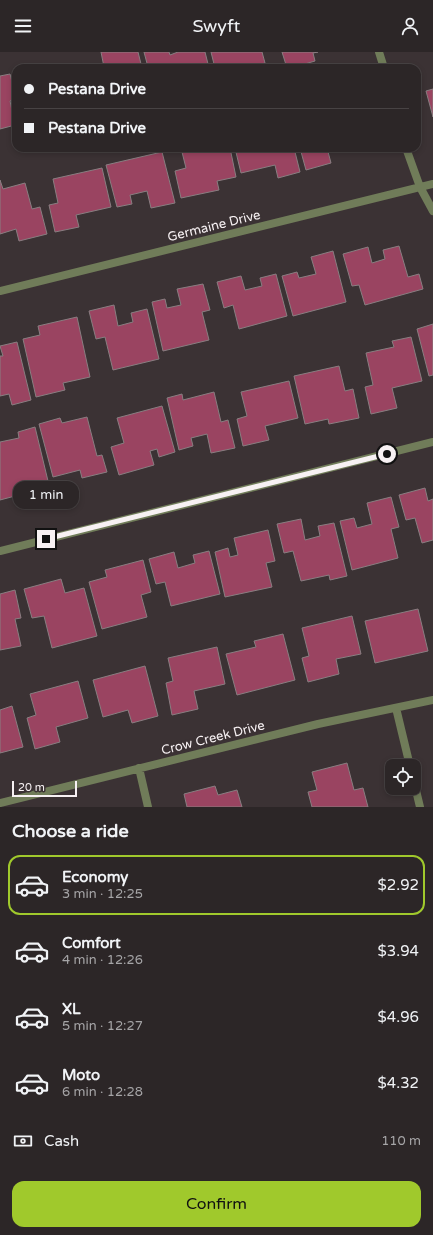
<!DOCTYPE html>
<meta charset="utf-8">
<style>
body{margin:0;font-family:"Varela Round",sans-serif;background:#342e2f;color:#f1f3f6;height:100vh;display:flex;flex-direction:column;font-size:15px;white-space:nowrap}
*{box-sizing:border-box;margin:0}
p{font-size:13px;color:#a6a5a7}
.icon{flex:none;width:22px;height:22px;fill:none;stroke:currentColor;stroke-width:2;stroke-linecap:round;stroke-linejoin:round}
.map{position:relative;height:755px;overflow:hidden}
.panel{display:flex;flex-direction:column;background:#2c2627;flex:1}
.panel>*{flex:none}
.banner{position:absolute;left:12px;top:12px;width:409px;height:88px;border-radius:12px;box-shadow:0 2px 6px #0003,0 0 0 1px #484344;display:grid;align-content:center;height:88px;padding:0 12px;background:#2c2627}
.controls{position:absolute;left:385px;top:707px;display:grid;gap:8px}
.controls a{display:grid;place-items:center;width:36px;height:36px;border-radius:8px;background:#2c2627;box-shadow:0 2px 6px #0003,0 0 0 1px #484344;font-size:20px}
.scale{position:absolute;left:12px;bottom:10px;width:65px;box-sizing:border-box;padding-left:4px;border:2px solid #f7f1f3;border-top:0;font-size:11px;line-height:14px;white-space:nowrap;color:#f7f1f3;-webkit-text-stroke:3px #3b3234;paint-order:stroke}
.end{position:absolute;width:18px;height:18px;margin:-9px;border:5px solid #f7f1f3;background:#111;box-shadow:0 0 0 2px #111}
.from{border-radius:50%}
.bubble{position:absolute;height:28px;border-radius:12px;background:#2c2627;box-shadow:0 2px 6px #0003,0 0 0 1px #484344;font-size:13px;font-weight:600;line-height:28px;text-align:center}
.banner b{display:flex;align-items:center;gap:14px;height:38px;font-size:15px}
.banner b+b{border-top:1px solid #484344}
.banner i{width:10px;height:10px;background:#f1f3f6}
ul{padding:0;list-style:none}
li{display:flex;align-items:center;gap:12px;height:60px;margin:0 8px 6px;padding:0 4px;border:2px solid transparent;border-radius:12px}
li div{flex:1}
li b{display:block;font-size:15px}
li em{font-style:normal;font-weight:600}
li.on{border-color:#a0c92c}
li>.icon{width:36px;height:36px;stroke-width:1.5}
h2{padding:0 12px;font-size:18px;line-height:48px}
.pay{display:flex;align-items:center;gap:10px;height:44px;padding:0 12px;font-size:15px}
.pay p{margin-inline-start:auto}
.cta{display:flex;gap:8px;margin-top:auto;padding:8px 12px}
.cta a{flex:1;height:46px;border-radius:12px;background:#a0c92c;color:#111;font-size:16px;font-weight:600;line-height:46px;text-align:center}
header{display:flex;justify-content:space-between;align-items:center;height:52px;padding:0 12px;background:#2c2627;font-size:18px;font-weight:600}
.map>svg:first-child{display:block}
</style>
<header><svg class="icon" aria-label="menu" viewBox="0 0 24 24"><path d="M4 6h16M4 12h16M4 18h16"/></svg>Swyft<svg class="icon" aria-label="person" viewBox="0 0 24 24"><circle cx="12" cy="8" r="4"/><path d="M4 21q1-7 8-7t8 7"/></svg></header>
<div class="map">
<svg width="433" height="755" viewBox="0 0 433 755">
<rect width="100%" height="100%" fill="#3b3234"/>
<!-- building -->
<path fill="#9a4461" stroke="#897e81" d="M 101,0 L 138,0 L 142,16 L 100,16 L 104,15 Z
M 144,0 L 169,0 L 170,3 L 178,0 L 205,0 L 209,16 L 157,16 L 157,13 L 148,15 Z
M 211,0 L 262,0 L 265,11 L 245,16 L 215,16 Z
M 282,0 L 318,0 L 313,1 L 315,9 L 291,16 L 287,16 Z
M 10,22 L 16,46 L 10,49 L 15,73 L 0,77 L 0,24 Z
M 433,37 L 433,65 L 426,39 Z
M 181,96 L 230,96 L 236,125 L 217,129 L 219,138 L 181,146 L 175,119 L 186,116 Z
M 235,96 L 294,96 L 300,120 L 278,126 L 275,113 L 241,121 Z
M 300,96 L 327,96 L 331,111 L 306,118 Z
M 162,100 L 175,151 L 151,156 L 147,139 L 130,143 L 132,152 L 117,155 L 106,113 Z
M 102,116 L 111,155 L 76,163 L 79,175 L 55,180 L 49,153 L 58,151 L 53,127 Z
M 0,128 L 3,137 L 25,131 L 32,157 L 40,155 L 47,182 L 19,189 L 16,177 L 0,182 Z
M 399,194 L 408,225 L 419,222 L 423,237 L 365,253 L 359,233 L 352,234 L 343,202 L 368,195 L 372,211 L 385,207 L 383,198 Z
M 333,199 L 346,250 L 293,264 L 282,224 L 297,220 L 299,226 L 316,222 L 311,205 Z
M 276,222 L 287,264 L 239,277 L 233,253 L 224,256 L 217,230 L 241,224 L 245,238 L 262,234 L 260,226 Z
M 203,232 L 210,258 L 202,260 L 209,288 L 163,299 L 152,250 L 165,247 L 167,256 L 181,253 L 177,237 Z
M 114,253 L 118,274 L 133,270 L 131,261 L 147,257 L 159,307 L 113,318 L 105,285 L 96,287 L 89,259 Z
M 77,265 L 90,325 L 63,331 L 65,338 L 36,345 L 23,287 L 40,283 L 38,274 Z
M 433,272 L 433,323 L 429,324 L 417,277 Z
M 411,285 L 422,329 L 392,336 L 397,356 L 371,362 L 365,335 L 373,333 L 366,301 L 394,295 L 392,289 Z
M 17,290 L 31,348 L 12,353 L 9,342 L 0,344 L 0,304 L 3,304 L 0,294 Z
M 339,314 L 345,339 L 353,337 L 359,366 L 329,372 L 328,367 L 305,372 L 294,324 Z
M 289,329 L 298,366 L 265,374 L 269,388 L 243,394 L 237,367 L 247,364 L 241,340 Z
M 214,340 L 221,370 L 228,368 L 235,396 L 211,401 L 207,382 L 191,386 L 193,394 L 179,398 L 167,346 L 182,342 L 183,348 Z
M 162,354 L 175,400 L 159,405 L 157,397 L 150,399 L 154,413 L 119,423 L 111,395 L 124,391 L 117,366 Z
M 87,365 L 97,404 L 102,403 L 107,420 L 82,426 L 80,418 L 53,425 L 39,372 L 60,366 L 62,371 Z
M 35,375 L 48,429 L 28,434 L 30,440 L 0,448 L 0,390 L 19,386 L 18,380 Z
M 425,436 L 428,449 L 433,447 L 433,488 L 422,491 L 415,466 L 406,468 L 399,443 Z
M 391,445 L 399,475 L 391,477 L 398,506 L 352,518 L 340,469 L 354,466 L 357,476 L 372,472 L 367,451 Z
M 301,467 L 305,488 L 320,484 L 318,474 L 334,471 L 347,524 L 330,528 L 329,523 L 301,529 L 293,499 L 284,501 L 277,472 Z
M 268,478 L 275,509 L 266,511 L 272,535 L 225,545 L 215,500 L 228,496 L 230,505 L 238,503 L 234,486 Z
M 209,499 L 220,542 L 171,554 L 165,530 L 156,532 L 149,507 L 174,500 L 178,516 L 195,511 L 193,503 Z
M 143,508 L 151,540 L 141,543 L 147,565 L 102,577 L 89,530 L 107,525 L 105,518 Z
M 61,527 L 65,541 L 84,536 L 97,584 L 52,596 L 44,564 L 32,566 L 24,537 Z
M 15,538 L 21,566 L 15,567 L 21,594 L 0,598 L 0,542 Z
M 418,557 L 428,599 L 375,611 L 365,569 Z
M 352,564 L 361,602 L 336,607 L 339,622 L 308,630 L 302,606 L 309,604 L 302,576 Z
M 283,582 L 295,628 L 237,643 L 226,602 L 256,595 L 254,589 Z
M 217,595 L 225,632 L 194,639 L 198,657 L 172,663 L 166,631 L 173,629 L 168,606 Z
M 145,614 L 158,664 L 132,671 L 128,658 L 103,665 L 93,628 Z
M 78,629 L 88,666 L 56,675 L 60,690 L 35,697 L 27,666 L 36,663 L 30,642 Z
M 12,654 L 23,695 L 0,701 L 0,658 Z
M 347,711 L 354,738 L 363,736 L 368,755 L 312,755 L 308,740 L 317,738 L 312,720 Z
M 215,734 L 218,743 L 237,738 L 242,755 L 187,755 L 184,742 Z"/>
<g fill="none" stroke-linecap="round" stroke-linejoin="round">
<!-- minor -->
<path stroke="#707c59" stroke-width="8" d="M 379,0 L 384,16
M 406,96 L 420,135 L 433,159
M 0,239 L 433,132
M 0,499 L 433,390
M 396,656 L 410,714
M 139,716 L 148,755
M 414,730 L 420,755
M 0,751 L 318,672 L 433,648"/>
</g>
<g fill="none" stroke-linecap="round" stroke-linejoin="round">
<!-- route -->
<path stroke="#f7f1f3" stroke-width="5" d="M 46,487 L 387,402"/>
</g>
<g text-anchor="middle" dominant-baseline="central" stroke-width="4" stroke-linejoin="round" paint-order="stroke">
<!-- street labels -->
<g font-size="13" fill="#f7f1f3" stroke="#3b3234">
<text transform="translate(214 174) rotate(-14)">Germaine Drive</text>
<text transform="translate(213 686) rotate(-14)">Crow Creek Drive</text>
</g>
</g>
</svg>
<div class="controls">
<a><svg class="icon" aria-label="locate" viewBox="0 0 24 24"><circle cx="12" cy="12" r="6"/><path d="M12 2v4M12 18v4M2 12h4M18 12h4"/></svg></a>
</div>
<div class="scale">20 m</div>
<i class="end from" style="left:387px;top:402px"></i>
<i class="end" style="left:46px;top:487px"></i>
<div class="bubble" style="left:13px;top:429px;width:66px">1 min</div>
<div class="banner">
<b><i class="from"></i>Pestana Drive</b>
<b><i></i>Pestana Drive</b>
</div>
</div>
<section class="panel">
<h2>Choose a ride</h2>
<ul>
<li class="on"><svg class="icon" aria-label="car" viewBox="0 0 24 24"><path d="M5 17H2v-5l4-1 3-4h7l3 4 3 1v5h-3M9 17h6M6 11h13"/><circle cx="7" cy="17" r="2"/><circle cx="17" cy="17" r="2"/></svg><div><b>Economy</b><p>3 min · 12:25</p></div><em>$2.92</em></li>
<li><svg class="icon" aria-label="car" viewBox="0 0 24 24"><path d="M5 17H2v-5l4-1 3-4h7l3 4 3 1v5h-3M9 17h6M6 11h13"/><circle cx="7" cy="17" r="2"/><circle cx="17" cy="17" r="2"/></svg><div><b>Comfort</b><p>4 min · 12:26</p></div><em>$3.94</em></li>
<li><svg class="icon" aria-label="car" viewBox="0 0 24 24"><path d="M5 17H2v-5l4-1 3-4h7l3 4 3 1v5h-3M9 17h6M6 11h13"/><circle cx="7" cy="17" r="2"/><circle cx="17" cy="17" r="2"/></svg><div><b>XL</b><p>5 min · 12:27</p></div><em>$4.96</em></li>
<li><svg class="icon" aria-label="car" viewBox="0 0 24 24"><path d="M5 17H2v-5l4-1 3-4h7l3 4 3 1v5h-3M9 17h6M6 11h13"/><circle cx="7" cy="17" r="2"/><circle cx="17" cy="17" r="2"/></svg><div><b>Moto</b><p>6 min · 12:28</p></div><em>$4.32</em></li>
</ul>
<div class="pay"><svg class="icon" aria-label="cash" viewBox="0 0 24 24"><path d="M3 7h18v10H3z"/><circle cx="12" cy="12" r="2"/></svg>Cash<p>110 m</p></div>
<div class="cta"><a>Confirm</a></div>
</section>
